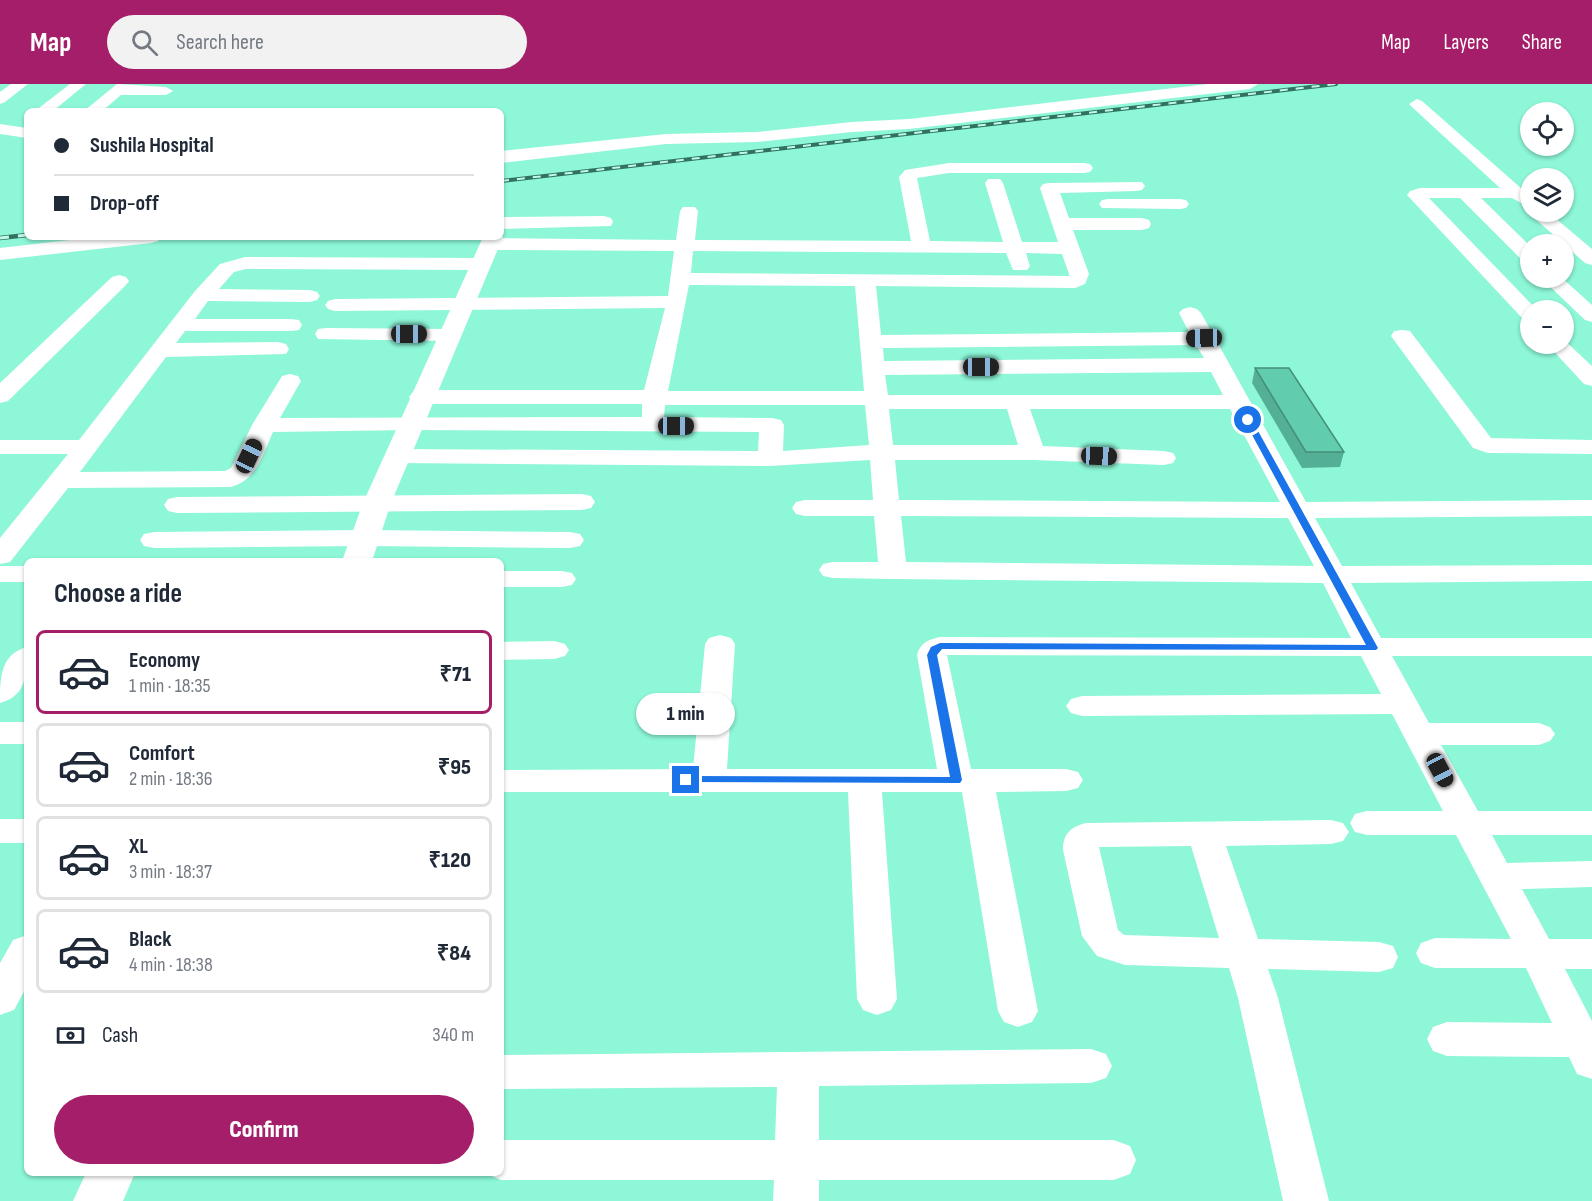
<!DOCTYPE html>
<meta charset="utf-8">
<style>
body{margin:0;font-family:"Sofia Sans Condensed",sans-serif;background:#f2f2f3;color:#1f2937;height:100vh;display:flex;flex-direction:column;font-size:22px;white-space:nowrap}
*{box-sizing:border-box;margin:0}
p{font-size:20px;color:#747a83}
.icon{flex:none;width:33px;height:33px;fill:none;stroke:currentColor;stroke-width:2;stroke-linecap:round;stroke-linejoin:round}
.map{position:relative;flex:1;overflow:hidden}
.sheet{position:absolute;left:24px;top:474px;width:480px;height:618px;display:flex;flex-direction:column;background:#fff;border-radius:9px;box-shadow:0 2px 4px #0004}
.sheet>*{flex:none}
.hud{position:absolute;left:24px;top:24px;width:480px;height:132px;border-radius:9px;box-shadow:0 2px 4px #0004;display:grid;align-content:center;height:132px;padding:0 30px;background:#fff}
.buttons{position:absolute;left:1520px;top:18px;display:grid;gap:12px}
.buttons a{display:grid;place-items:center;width:54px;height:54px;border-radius:50%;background:#fff;box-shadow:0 2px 4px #0004;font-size:30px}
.end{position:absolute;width:27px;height:27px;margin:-14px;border:8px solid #1a73e8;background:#fff;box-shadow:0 0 0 3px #fff}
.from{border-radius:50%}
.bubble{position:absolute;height:42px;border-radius:21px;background:#fff;box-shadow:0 2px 4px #0004;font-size:20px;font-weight:800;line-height:42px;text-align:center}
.car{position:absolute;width:18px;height:36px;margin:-18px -9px;border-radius:8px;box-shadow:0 0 4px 2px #0007;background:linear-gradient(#222 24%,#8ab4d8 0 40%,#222 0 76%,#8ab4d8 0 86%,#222 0)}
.hud b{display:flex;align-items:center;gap:21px;height:57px;font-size:22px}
.hud b+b{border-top:2px solid #e0e1e3}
.hud i{width:15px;height:15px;background:#1f2937}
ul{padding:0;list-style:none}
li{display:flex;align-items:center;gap:18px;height:84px;margin:0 12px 9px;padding:0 18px;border:3px solid #e0e1e3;border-radius:9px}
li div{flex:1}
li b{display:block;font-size:22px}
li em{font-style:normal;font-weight:800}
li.active{border-color:#a51e69}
li>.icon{width:54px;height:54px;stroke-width:1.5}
h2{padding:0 30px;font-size:27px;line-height:72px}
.pay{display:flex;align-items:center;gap:15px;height:66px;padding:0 30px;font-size:22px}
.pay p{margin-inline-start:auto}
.button{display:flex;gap:12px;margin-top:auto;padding:12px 30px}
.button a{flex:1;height:69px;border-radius:36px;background:#a51e69;color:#fff;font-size:24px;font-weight:800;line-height:69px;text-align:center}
header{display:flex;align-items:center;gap:36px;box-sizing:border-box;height:84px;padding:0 30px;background:#a51e69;color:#fff}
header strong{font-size:28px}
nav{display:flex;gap:33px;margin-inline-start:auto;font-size:21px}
.search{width:420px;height:54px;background:#f2f2f3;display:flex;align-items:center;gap:15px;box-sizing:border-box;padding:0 21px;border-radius:33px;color:#747a83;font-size:22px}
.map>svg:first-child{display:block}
</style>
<header>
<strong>Map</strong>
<div class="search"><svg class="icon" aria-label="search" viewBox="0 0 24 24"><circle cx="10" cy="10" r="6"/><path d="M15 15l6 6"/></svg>Search here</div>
<nav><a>Map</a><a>Layers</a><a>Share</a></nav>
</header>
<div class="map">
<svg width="1592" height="1117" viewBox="0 0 1592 1117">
<rect width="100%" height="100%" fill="#8df7d8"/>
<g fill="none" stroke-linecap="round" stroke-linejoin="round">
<!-- minor -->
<path fill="#fff" fill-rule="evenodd" d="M 11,0 L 28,0 L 5,18 L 0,20 L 0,8 Z
M 70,0 L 86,0 L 53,27 L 35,27 Z
M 117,0 L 166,3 L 173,7 L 166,11 L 121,11 L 102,27 L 84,27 Z
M 1417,15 L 1422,17 L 1530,112 L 1529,119 L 1523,120 L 1512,114 L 1481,114 L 1530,162 L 1530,179 L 1523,177 L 1460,114 L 1429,114 L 1537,226 L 1530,226 L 1530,237 L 1523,235 L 1407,111 L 1410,107 L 1420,104 L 1500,104 L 1412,23 L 1409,20 Z
M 949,79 L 1084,79 L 1090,80 L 1093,84 L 1090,88 L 1084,89 L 949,89 L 917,94 L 930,157 L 1003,158 L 985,99 L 988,95 L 1000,95 L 1003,99 L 1022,158 L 1058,158 L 1040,104 L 1043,100 L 1049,99 L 1142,98 L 1145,102 L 1142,106 L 1136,107 L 1060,109 L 1069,134 L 1142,134 L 1149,136 L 1151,140 L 1149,144 L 1142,146 L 1073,146 L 1089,190 L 1085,200 L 1075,204 L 876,202 L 881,251 L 1189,248 L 1179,229 L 1183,225 L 1190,223 L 1197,225 L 1201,229 L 1306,418 L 1592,416 L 1592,432 L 1315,434 L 1342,482 L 1592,481 L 1592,497 L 1351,499 L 1381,554 L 1592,554 L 1592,572 L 1392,572 L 1429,639 L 1539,639 L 1550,643 L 1555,650 L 1550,657 L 1539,661 L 1441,661 L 1478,727 L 1592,727 L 1592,751 L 1492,751 L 1507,779 L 1592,777 L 1592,803 L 1522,805 L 1549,855 L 1592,855 L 1592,885 L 1565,885 L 1592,937 L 1592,995 L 1577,990 L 1569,973 L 1447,972 L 1433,967 L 1427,955 L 1433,943 L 1447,938 L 1552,939 L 1526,884 L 1435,884 L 1421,879 L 1416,869 L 1421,859 L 1435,854 L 1511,855 L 1456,751 L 1367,751 L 1355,748 L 1350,739 L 1355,730 L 1367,727 L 1443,727 L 1392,630 L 1082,632 L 1071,629 L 1066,622 L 1071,615 L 1082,612 L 1381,610 L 1361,572 L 947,571 L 971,685 L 1066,685 L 1078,688 L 1083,696 L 1078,704 L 1066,707 L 996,708 L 1038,927 L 1032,938 L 1018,943 L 1004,938 L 998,927 L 962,708 L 882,708 L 897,915 L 891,926 L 877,931 L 863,926 L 857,915 L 848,708 L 501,708 L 501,686 L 693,685 L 705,560 L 709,554 L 720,551 L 731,554 L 735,560 L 727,685 L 937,685 L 917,571 C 921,558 928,556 940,553 L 1351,554 L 1323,499 L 893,495 L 833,494 L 823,492 L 819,486 L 823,480 L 833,478 L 878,478 L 874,432 L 805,432 L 796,430 L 792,424 L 796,418 L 805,416 L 873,416 L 870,376 L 770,382 L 397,379 L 388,377 L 385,372 L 388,367 L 397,365 L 758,367 L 759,348 L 411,346 L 273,348 C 263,370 257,396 231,403 L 68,404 L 10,478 L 0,480 L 0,454 L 68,370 L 0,370 L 0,356 L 79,356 L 195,207 L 220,180 L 245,173 L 481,174 L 488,176 L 491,180 L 488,184 L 481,186 L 246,185 L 234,188 L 219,205 L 310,206 L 317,208 L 320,212 L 317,216 L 310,218 L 208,217 L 195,235 L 291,235 L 299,236 L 302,241 L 299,246 L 291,247 L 185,247 L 176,259 L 278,258 L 286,260 L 289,265 L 286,270 L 166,273 L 80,388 L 225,387 L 231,384 L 252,341 L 279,297 L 282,292 L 290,290 L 298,292 L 301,297 L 280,334 L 642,333 L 642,320 L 421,320 L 413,318 L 409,313 L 413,308 L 421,306 L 644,306 L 665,224 L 335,227 L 328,225 L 325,221 L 328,217 L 335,215 L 668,212 L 674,167 L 490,166 L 483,164 L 480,160 L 483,156 L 490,154 L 676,156 L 680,127 L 683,123 L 695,123 L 698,127 L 695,156 L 911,157 L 899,93 L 905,86 ZM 693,167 L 1006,169 L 1013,186 L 1027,186 L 1030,182 L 1026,169 L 1062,170 L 1069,190 L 1069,192 L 691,189 ZM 689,201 L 855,202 L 864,307 L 668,307 ZM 1196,261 L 1204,274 L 884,277 L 883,264 ZM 1211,288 L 1223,311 L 888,311 L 885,291 ZM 665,321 L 865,321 L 869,361 L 783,367 L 784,341 L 781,336 L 772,334 L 664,333 ZM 889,325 L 1007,325 L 1018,361 L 893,361 ZM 1030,325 L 1230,325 L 1280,418 L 899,416 L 895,376 L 1033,376 L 1164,381 L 1173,379 L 1176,374 L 1173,369 L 1164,367 L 1043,362 ZM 901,432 L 1288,434 L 1314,482 L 906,478 Z
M 1108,115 L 1180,115 L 1186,116 L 1189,120 L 1186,124 L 1180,125 L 1102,124 L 1099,120 L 1102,116 Z
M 1530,126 L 1548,128 L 1592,165 L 1592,181 L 1585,179 L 1532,132 Z
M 604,132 L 611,134 L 613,138 L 611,142 L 501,145 L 501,133 Z
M 119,191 L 126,193 L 129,197 L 126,201 L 8,317 L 0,319 L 0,299 L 112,193 Z
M 1541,194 L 1562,194 L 1592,221 L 1592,238 L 1585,236 Z
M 326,244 L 450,245 L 458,246 L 461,251 L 458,256 L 450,257 L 318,255 L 315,250 L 318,245 Z
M 1402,246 L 1410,247 L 1491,354 L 1592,356 L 1592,370 L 1488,369 L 1473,364 L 1391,252 L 1394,247 Z
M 1563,255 L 1592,282 L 1592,302 L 1584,300 L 1547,260 L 1563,260 Z
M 582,410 L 591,412 L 595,418 L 591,424 L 582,426 L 177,429 L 168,427 L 164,421 L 168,415 L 177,413 Z
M 365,446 L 570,448 L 580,450 L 584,456 L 580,462 L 570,464 L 365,462 L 154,464 L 144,462 L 140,456 L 144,450 L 154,448 Z
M 0,482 L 27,482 L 27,498 L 0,498 Z
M 501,487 L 562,487 L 572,489 L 576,495 L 572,501 L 562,503 L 501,503 Z
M 554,557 L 565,560 L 569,566 L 565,572 L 554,575 L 501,576 L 501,558 Z
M 27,563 C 27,587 28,612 0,619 C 0,595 0,570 27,563 Z
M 0,638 L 27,638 L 27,660 L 0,660 Z
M 0,735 L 27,735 L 27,759 L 0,759 Z
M 1331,736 L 1343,739 L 1349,748 L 1343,757 L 1331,760 L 1226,762 L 1258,855 L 1379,858 L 1393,862 L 1398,873 L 1393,884 L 1379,888 L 1268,885 L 1278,914 L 1329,1117 L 1283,1117 L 1238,914 L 1229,884 L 1125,881 L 1097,872 L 1082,852 L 1063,766 C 1063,749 1071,743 1086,739 ZM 1191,762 L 1219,854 L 1124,851 L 1118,846 L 1099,763 Z
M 27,851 L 27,902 L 14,926 L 0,931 L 0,879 L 13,856 Z
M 1091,965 L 1106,970 L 1112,982 L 1106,994 L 1091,999 L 819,1002 L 819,1056 L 1114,1056 L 1130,1062 L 1136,1076 L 1130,1090 L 1114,1096 L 819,1096 L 819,1117 L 773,1117 L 774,1096 L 501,1096 L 485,1089 L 501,1089 L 501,1056 L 775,1056 L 777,1003 L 501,1005 L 501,971 Z"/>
<!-- tertiary -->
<path fill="#fff" fill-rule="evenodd" d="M 1208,0 L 1258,0 L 1250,5 L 909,45 L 852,48 L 757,58 L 666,60 L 501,79 L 501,67 L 666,50 L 757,48 L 852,38 L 909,35 Z
M 0,40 L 27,44 L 27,54 L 0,50 Z
M 501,149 L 503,153 L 391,419 L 372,477 L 342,477 L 363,419 L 483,153 L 501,153 Z
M 95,153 L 161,153 L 158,157 L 151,159 L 0,176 L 0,164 Z
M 86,1089 L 135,1089 L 123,1117 L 73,1117 Z"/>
<!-- rail-far1 casing -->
<g stroke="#30715f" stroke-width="4">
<path id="rail-far1" d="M 501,97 L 1336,0"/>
</g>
<!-- rail casing -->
<g stroke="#30715f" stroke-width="4.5">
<path id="rail" d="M 0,154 L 27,151"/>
</g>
<!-- rail-far1 -->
<use href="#rail-far1" stroke="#c0fbe8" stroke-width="2" stroke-dasharray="8" stroke-linecap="butt"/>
<!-- rail -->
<use href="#rail" stroke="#c0fbe8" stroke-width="3" stroke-dasharray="9" stroke-linecap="butt"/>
</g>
<!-- wall -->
<path fill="#53af96" d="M 1255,284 L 1344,368 L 1340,383 L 1302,384 L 1252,299 Z"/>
<!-- building -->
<path fill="#61ccae" stroke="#448f7a" stroke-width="1.5" d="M 1255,284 L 1289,284 L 1344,368 L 1306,368 Z"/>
<!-- route -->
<path fill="#1a73e8" d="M 1248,334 L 1252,336 L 1378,564 L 1376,566 L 942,565 L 937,571 L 962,696 L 960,699 L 682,698 L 682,693 L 686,692 L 950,693 L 927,571 L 931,563 L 940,559 L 1366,561 L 1244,336 Z"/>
</svg>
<div class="buttons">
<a><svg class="icon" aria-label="locate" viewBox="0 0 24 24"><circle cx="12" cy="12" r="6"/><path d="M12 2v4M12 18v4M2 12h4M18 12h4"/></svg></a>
<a><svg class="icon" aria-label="layers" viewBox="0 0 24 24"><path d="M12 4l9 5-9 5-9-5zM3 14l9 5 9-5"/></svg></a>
<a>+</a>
<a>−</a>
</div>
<i class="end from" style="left:1248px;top:336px"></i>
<i class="end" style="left:686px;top:696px"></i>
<div class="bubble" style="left:636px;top:609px;width:99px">1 min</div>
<i class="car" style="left:409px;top:250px;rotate:90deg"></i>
<i class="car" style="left:1204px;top:254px;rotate:269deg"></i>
<i class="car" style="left:981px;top:283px;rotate:90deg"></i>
<i class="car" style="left:676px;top:342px;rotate:90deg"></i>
<i class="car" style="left:249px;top:372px;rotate:25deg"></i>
<i class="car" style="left:1099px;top:372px;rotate:92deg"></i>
<i class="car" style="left:1440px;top:686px;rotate:152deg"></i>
<div class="hud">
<b><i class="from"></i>Sushila Hospital</b>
<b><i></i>Drop-off</b>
</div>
<section class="sheet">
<h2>Choose a ride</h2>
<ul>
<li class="active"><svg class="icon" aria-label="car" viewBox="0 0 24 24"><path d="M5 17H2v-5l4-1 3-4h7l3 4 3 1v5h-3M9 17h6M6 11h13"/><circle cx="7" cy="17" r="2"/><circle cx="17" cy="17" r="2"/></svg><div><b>Economy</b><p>1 min · 18:35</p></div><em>₹71</em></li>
<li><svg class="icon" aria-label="car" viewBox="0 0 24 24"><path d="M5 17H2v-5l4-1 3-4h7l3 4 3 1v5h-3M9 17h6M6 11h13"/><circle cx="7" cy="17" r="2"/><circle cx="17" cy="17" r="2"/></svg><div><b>Comfort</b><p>2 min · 18:36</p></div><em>₹95</em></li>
<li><svg class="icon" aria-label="car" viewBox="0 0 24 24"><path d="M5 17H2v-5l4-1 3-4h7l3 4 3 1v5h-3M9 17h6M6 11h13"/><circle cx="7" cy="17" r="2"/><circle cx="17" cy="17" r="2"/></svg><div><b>XL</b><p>3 min · 18:37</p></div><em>₹120</em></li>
<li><svg class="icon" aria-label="car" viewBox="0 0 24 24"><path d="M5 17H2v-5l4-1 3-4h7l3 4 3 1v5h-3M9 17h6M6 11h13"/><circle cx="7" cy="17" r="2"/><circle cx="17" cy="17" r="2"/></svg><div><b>Black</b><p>4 min · 18:38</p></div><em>₹84</em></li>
</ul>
<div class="pay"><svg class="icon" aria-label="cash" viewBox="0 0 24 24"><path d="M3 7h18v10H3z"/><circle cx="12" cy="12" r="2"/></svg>Cash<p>340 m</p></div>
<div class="button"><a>Confirm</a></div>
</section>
</div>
